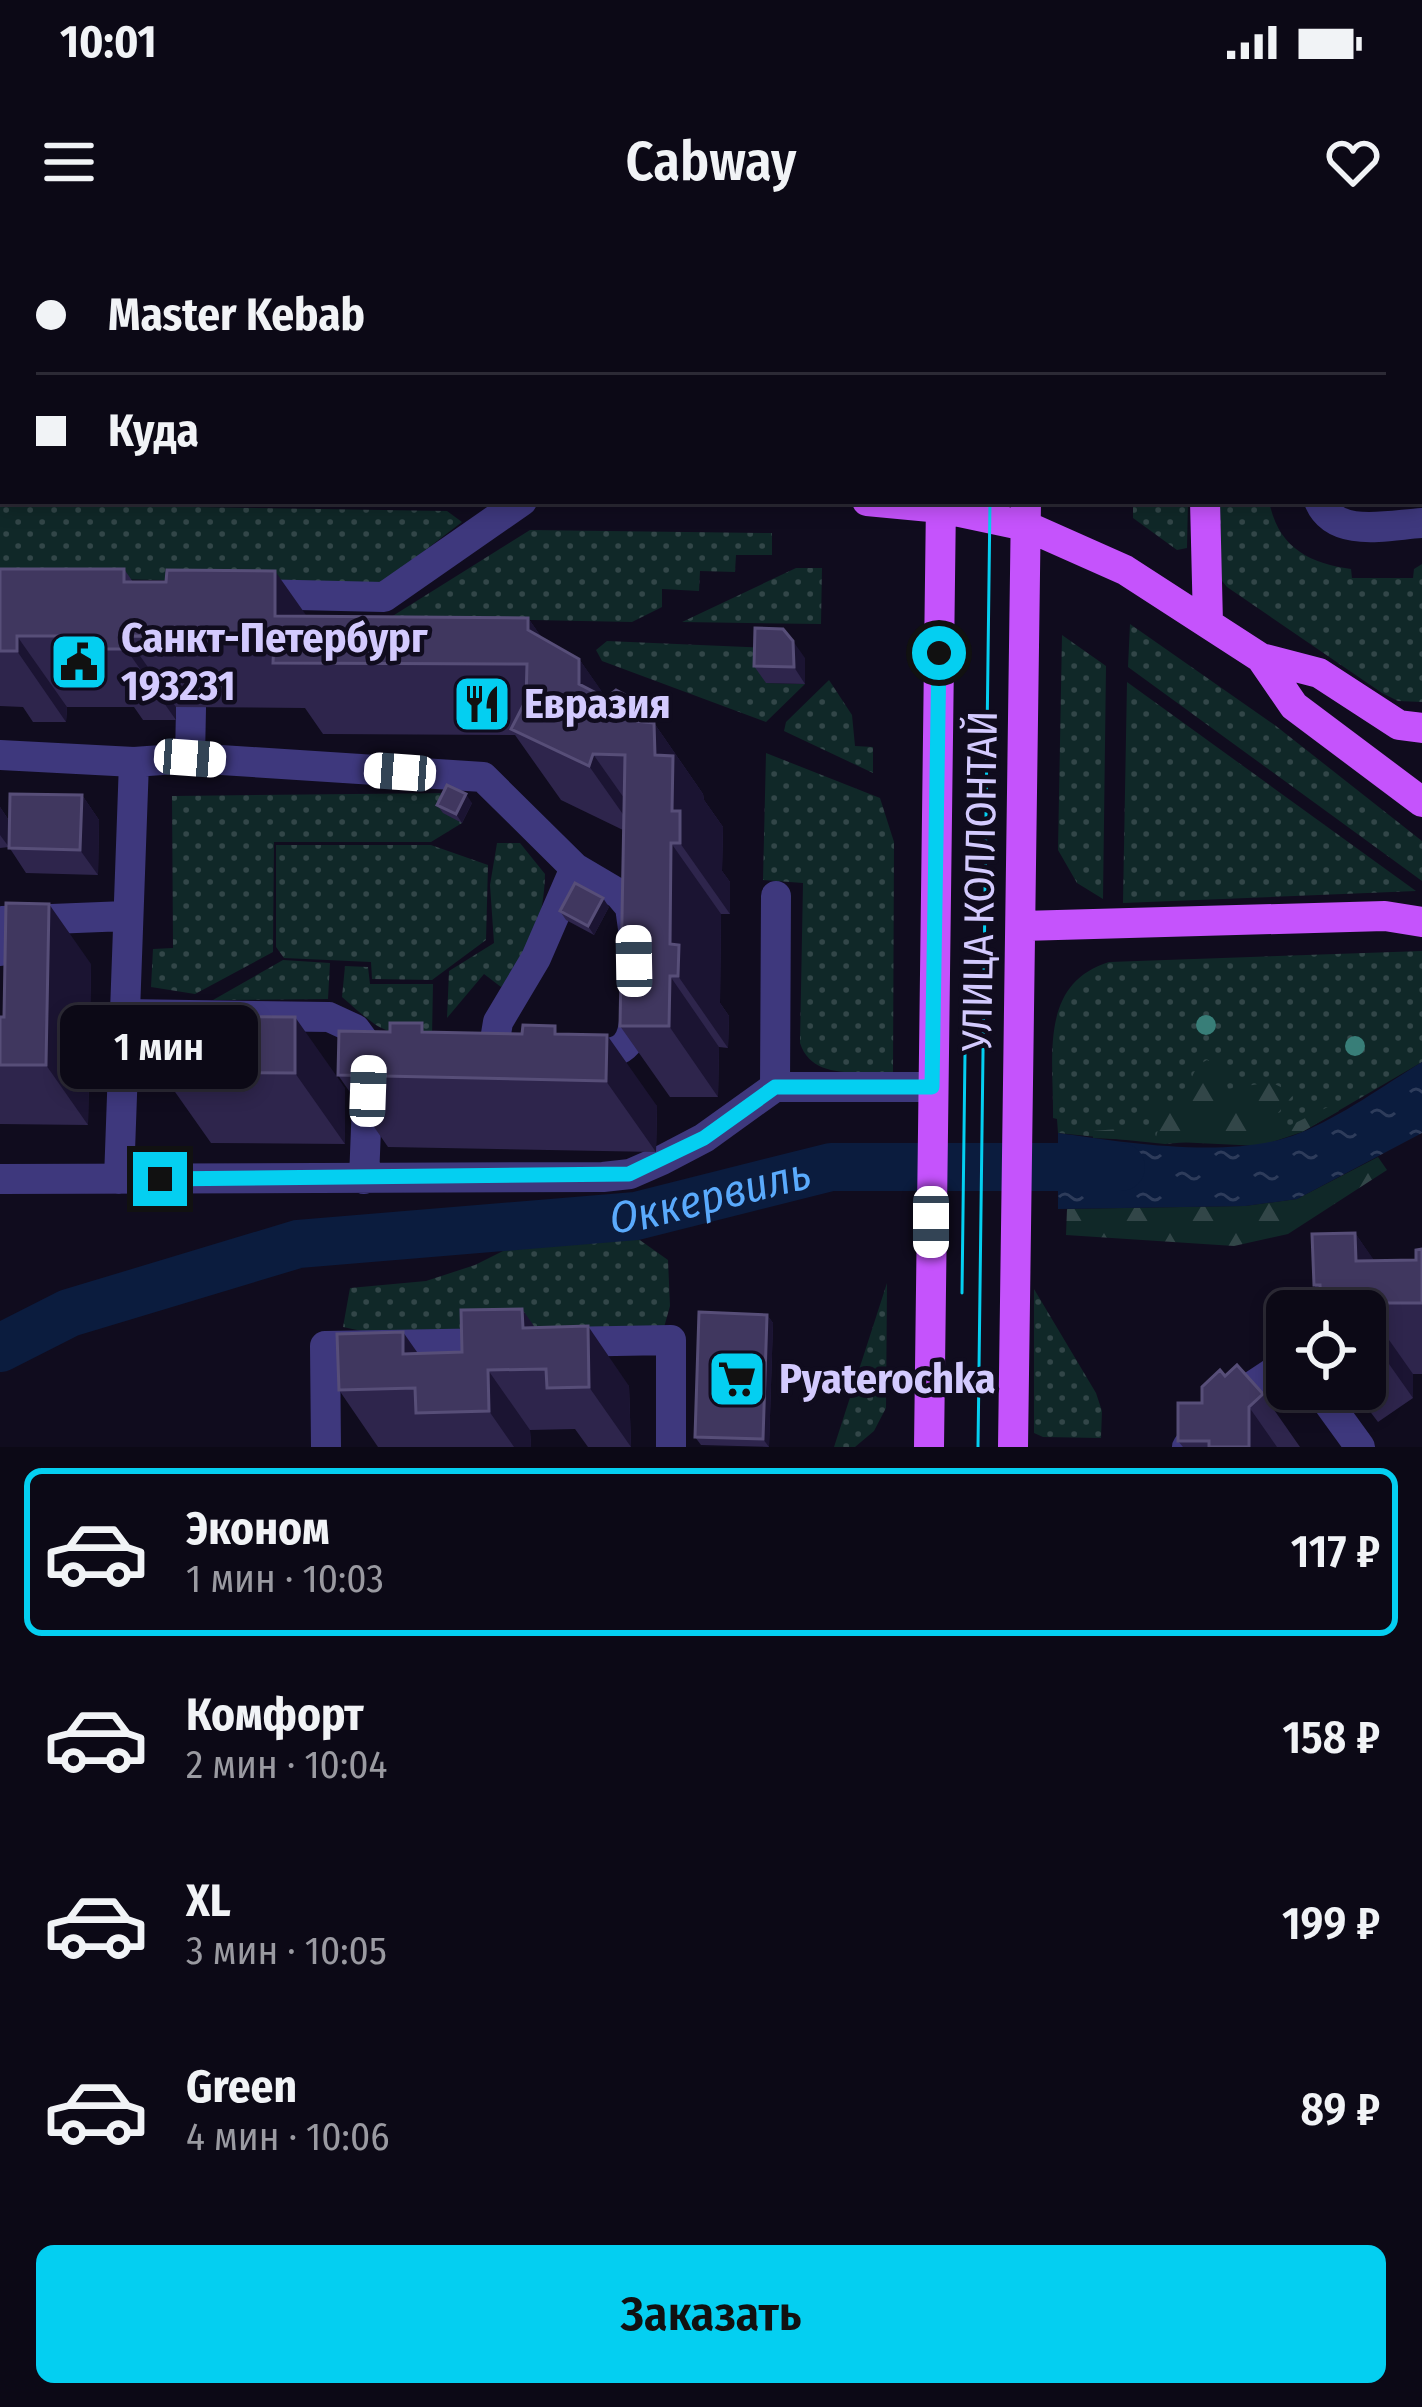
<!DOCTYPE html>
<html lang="ru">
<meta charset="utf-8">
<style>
body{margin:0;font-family:"Fira Sans Condensed",sans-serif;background:#15121f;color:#f1f3f6;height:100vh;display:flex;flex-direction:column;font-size:45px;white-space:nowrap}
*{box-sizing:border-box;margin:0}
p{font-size:39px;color:#9a9aa1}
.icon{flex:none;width:66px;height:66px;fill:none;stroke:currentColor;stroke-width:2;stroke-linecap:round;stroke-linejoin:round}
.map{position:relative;height:1207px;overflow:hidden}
.details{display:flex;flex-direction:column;background:#0c0916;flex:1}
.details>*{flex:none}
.guide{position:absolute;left:0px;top:0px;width:1422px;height:264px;box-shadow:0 6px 18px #0003,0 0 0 3px #2c2a35;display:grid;align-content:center;height:264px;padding:0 36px;background:#0c0916}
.controls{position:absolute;left:1266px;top:1050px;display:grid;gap:24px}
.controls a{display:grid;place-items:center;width:120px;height:120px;border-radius:18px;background:#0c0916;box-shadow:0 6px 18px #0003,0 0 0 3px #2c2a35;font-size:60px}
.end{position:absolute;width:54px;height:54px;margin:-27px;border:15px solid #04cff1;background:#111;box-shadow:0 0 0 6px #111}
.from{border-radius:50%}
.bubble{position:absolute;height:84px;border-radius:18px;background:#0c0916;box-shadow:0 6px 18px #0003,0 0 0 3px #2c2a35;font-size:39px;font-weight:600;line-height:84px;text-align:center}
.car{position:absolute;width:36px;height:72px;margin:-36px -18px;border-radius:15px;box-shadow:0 0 9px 3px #0007;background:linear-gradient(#fff 24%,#345 0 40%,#fff 0 76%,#345 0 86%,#fff 0)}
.guide b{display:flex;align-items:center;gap:42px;height:114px;font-size:45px}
.guide b+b{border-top:3px solid #2c2a35}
.guide i{width:30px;height:30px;background:#f1f3f6}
ul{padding:21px 0 0;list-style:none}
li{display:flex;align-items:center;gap:36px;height:168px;margin:0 24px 18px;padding:0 12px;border:6px solid transparent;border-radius:18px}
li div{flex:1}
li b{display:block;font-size:45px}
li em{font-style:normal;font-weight:600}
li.active{border-color:#04cff1}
li>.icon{width:108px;height:108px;stroke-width:1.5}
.action{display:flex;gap:24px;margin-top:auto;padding:24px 36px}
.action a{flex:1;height:138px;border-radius:18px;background:#04cff1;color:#111;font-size:48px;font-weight:600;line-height:138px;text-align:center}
.status{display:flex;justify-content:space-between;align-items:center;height:84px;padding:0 60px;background:#0c0916;direction:ltr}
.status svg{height:33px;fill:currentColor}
header{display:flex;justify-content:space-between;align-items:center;height:156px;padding:0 36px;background:#0c0916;font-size:54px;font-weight:600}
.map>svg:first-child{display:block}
</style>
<div class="status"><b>10:01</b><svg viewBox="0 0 49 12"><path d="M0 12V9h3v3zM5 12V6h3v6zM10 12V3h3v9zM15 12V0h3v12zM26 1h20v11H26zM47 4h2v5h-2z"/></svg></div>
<header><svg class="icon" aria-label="menu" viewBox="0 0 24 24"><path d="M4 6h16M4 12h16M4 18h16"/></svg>Cabway<svg class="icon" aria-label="heart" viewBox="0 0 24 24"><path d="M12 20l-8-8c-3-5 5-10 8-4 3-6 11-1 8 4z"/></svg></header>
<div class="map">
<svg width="1422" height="1207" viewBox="0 0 1422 1207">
<defs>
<pattern id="grass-dots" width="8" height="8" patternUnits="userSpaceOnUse" patternTransform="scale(3)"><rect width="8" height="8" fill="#102828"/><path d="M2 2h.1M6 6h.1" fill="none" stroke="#324648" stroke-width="1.8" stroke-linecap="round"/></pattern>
<pattern id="forest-firs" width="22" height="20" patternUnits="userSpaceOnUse" patternTransform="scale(3)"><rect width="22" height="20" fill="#102828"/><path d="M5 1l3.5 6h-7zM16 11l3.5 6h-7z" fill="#324648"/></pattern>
<pattern id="water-ripples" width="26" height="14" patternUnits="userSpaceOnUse" patternTransform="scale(3)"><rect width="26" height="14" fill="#0b1c3e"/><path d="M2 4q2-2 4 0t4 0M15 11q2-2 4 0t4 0" fill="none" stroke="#2e3c5b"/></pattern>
</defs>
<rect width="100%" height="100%" fill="#100c1e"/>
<!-- grass -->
<path fill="url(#grass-dots)" d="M 1133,261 L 1188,261 L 1187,308 L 1177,310 L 1133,278 Z
M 1214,261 L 1269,261 C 1278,307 1308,323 1351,329 L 1352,338 L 1413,338 L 1414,329 L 1422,324 L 1422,462 L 1398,461 L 1382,453 L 1227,347 L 1219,337 Z
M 0,264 L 447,271 L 462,282 L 381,344 L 0,337 Z
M 530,290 L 772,293 L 772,315 L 736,315 L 735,332 L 700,331 L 699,351 L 662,349 L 662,367 L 632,382 L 391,377 Z
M 796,328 L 822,328 L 821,384 L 682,382 Z
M 1130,384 L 1276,486 L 1422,601 L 1422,641 L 1128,427 Z
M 1062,395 L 1106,426 L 1103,659 L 1077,643 L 1058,610 Z
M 607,401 L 767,408 L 766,443 L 805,444 L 766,482 L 602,421 L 596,410 Z
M 829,440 L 852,475 L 855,506 L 873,507 L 873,533 L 784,491 L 786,482 Z
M 1127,442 L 1416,651 L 1123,663 Z
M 766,513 L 880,558 L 894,602 L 893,832 C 860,831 812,841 800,803 L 803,643 L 763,640 Z
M 453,553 L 462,583 L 431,602 L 274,602 L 273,712 L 195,754 L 151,747 L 153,709 L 173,708 L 172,556 Z
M 497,603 L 520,603 L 545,634 C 544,679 531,713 501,747 L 484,734 L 447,778 L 449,731 L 494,703 L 490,645 Z
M 276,605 L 431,605 L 488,625 L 486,700 L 432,740 L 372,739 L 371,722 L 284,718 L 276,707 Z
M 1422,711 L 1422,822 L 1302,892 L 1165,904 L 1058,893 L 1057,879 L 1053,878 C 1054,818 1038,744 1109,722 Z
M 283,720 L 330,723 L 328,759 L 213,760 Z
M 345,726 L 368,727 L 370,744 L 433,744 L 432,797 C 381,794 380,790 342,757 Z
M 627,991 L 668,1020 L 670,1066 L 663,1091 L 390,1097 L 343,1087 L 350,1048 L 426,1041 L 475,1025 L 521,1002 Z
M 887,1043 L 886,1168 L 874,1191 L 855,1207 L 834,1207 Z
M 1034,1049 L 1096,1153 L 1102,1171 L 1101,1198 L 1043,1197 L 1034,1193 Z"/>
<!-- forest -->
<path fill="url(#forest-firs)" d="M 1207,820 L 1222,829 L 1228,849 L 1271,842 L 1294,854 L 1277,874 L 1287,887 L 1334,864 L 1339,871 L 1302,892 L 1260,906 L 1093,898 L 1093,891 L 1130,888 L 1156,897 L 1159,886 L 1148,874 L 1151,866 L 1187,858 C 1190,843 1192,827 1207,820 Z
M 1378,917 L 1387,930 L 1288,994 L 1234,1006 L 1066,995 L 1067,969 L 1245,966 L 1297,959 Z"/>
<!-- water -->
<path fill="url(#water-ripples)" d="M 1422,822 L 1422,893 L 1297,959 L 1245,966 L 1058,969 L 1058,893 C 1128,903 1234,920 1300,893 C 1342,876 1383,846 1422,822 Z"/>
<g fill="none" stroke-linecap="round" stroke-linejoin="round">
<!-- river -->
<path stroke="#0b1c3e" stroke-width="48" id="s1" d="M 0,1108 L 69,1073 L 298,1004 L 636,976 L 831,927 L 1121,927"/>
<!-- minor -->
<path stroke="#3e387d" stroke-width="30" d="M 786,3 L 786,0
M 0,65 L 3,65
M 1419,171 L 1422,171
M 1319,261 C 1335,299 1388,285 1422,283
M 252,354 L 384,357 L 522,261
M 0,515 L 134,522 L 190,518 L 483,537 L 575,628 L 619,654 L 630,667 L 634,696
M 190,518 L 191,468
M 0,711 L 2,681 L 126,676
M 124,774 L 329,777 L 355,789 L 369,808
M 493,812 L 498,782 L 536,718 L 575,628
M 579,815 C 625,815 635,809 635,762
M 775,847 L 776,656
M 0,939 L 603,937 L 630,934 L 662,920 L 704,898 L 775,847 L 933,847
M 119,939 L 134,522
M 364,939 L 368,837
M 560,1102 L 671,1100 L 671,1207
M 1318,1149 L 1360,1207
M 326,1207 L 325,1106 L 500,1103
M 1187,1207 L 1210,1174 L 1287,1123"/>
<!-- major -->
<path stroke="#c553fc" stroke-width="30" d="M 945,3 L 945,0
M 1030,3 L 1030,0
M 1265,3 L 1269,0
M 0,183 L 3,183
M 0,242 L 3,242
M 867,261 L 941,268 L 1026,286 L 1125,330 L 1261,418 L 1294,466 L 1422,562
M 1205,261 L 1208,383
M 1261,418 L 1319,433 L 1399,485 L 1422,488
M 1022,686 L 1385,676 L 1422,682
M 929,1207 L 941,261
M 1013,1207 L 1026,261"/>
<!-- tram -->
<path stroke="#04cff1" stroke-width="3" d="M 977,3 L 977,0
M 962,1053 L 965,813
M 978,1207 L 990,261"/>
</g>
<!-- trees -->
<g fill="#387e78">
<circle cx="1206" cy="785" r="10"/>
<circle cx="1355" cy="806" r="10"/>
</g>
<!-- wall -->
<path fill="#2e254c" d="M 0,0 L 736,0 L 736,3 L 0,3 Z
M 1419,194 L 1422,194 L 1422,262 L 1340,261 L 1419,261 Z
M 0,329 L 124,329 L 133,342 L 307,376 L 528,378 L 542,398 L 579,419 L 606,458 L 647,482 L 654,483 L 703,554 L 704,560 L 723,587 L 722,631 L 730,642 L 730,674 L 721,674 L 720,763 L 729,776 L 728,808 L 719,807 L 718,857 L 670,857 L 620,786 L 623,590 L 561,560 L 515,495 L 323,494 L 305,468 L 176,467 L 176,480 L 143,480 L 134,467 L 67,467 L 66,482 L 33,482 L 23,467 L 0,466 Z
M 805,418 L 805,444 L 766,443 L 754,426 Z
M 82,555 L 99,580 L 98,635 L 26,633 L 9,607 L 0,608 L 0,567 L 8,579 L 9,602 Z
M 472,563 L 462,583 L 443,573 L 437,565 Z
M 609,667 L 594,695 L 566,680 L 560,671 Z
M 91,724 L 88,885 L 0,884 L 0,777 L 4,777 Z
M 162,776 L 345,848 L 345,904 L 211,903 L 161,832 Z
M 429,792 L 560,794 L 657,866 L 656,912 L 388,907 L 338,835 Z
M 1355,993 L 1374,1021 L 1416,1020 L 1422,1009 L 1422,1134 L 1413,1134 L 1413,1158 L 1378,1182 L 1353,1149 L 1365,1149 L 1365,1071 L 1321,1064 L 1321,1055 L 1314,1045 Z
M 767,1075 L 773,1083 L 769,1207 L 701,1205 L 695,1197 Z
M 535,1087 L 629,1146 L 631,1207 L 588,1207 L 575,1189 L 530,1190 L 531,1207 L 378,1207 L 339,1150 L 417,1113 L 462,1112 Z
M 1225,1136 L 1263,1154 L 1300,1207 L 1183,1207 L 1178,1201 L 1202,1163 Z"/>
<!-- shaded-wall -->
<path fill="#1b1432" d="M 275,331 L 325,402 L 275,376 Z
M 528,378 L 578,449 L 528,390 Z
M 17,396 L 67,467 L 66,482 L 17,411 Z
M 126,396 L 176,467 L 176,480 L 126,409 Z
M 793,401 L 805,418 L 805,444 L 794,427 Z
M 579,419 L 629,490 L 579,444 Z
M 631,458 L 654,492 L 654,483 L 703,554 L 704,560 L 723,587 L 722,631 L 730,642 L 730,674 L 680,603 L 633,481 Z
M 593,514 L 643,585 L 639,597 L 589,526 Z
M 466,554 L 472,563 L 462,583 L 456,574 Z
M 82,555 L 99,580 L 98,635 L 80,610 Z
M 0,567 L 8,579 L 9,607 L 0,595 Z
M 671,603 L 721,674 L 720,763 L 729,776 L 728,808 L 678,736 L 670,704 Z
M 603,658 L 609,667 L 594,695 L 588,686 Z
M 49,664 L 91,724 L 88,885 L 46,825 Z
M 670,736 L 719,807 L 718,857 L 669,786 Z
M 295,777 L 345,848 L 345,904 L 295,833 Z
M 607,795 L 657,866 L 656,912 L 606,841 Z
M 1355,993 L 1404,1063 L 1356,1021 Z
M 1363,1063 L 1413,1134 L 1413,1158 L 1365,1090 Z
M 522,1069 L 564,1129 L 523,1088 Z
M 767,1075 L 773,1083 L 769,1207 L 763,1199 Z
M 588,1086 L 629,1146 L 631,1207 L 589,1147 Z
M 403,1092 L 445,1152 L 445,1173 L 403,1114 Z
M 488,1130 L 530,1190 L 531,1207 L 514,1207 L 489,1171 Z
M 1249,1167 L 1277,1207 L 1249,1207 Z"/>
<!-- building -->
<path fill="#40375f" stroke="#574e78" stroke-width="3" d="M 1419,91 L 1422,91 L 1422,112 L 1419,112 Z
M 1419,194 L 1422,194 L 1422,254 L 1419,254 Z
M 0,329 L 124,329 L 124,342 L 166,342 L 167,330 L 275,331 L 275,376 L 528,378 L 528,390 L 579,419 L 579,444 L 606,458 L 616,450 L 631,458 L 633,481 L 654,483 L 655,515 L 673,516 L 672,571 L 680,571 L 680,603 L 671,603 L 670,704 L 679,705 L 678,736 L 670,736 L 669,786 L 620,786 L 625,515 L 593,514 L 589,526 L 511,489 L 526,460 L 527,424 L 273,423 L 274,397 L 126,396 L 126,409 L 94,409 L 93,396 L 17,396 L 17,411 L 0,411 Z
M 755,388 L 783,389 L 793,401 L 794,427 L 754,426 Z
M 447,545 L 466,554 L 456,574 L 437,565 Z
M 10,554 L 82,555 L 80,610 L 9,608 Z
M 575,643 L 603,658 L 588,686 L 560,671 Z
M 6,663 L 49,664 L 46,825 L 0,825 L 0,777 L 4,777 Z
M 162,776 L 295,777 L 295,833 L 161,832 Z
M 390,783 L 422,783 L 422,792 L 522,794 L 523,785 L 555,786 L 555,794 L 607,795 L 606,841 L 338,835 L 339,791 L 390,792 Z
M 1355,993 L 1356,1021 L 1416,1020 L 1416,1010 L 1422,1009 L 1422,1063 L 1363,1063 L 1363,1071 L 1311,1071 L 1321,1064 L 1320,1045 L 1314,1045 L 1312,994 Z
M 522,1069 L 523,1088 L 588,1086 L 589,1147 L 547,1148 L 546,1129 L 488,1130 L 489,1171 L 416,1173 L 415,1148 L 339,1150 L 337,1094 L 403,1092 L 403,1114 L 462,1112 L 461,1070 Z
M 699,1072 L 767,1075 L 763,1199 L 695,1197 Z
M 1237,1125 L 1263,1154 L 1249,1167 L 1249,1207 L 1209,1207 L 1209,1201 L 1178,1201 L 1178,1163 L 1202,1163 L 1202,1147 L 1220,1130 L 1225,1136 Z"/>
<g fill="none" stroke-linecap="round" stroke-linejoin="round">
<!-- route -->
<path stroke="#04cff1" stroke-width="15" d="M 160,939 L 629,934 L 704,898 L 775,847 L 932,847 L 939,413"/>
</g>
<!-- icons -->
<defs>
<g id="civic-square" transform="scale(3)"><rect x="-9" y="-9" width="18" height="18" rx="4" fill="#04cff1" stroke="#100c1e"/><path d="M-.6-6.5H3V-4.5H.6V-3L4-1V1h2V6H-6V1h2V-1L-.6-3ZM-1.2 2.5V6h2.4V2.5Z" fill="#111"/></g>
<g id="restaurant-square" transform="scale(3)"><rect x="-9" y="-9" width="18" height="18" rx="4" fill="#04cff1" stroke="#100c1e"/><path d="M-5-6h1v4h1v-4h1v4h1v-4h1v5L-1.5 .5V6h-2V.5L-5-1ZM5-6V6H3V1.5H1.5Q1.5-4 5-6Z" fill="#111"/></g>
<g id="supermarket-square" transform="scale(3)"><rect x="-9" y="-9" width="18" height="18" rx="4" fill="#04cff1" stroke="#100c1e"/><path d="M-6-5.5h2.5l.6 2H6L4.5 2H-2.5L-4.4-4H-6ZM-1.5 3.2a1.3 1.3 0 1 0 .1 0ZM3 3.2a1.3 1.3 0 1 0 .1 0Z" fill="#111"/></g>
</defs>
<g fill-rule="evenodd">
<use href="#civic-square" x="79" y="422"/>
<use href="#restaurant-square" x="482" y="464"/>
<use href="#supermarket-square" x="737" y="1139"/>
</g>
<g text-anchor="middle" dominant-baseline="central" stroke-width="9" stroke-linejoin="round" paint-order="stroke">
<!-- poi labels -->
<g font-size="42" font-weight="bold" fill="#d3cafe" stroke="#100c1e" text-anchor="start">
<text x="121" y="398">Санкт-Петербург<tspan x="121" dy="48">193231</tspan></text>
<text x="524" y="464">Евразия</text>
<text x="779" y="1139">Pyaterochka</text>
</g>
<!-- street labels -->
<g font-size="42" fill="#d3cafe" stroke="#100c1e">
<text transform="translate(980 641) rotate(-89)">УЛИЦА КОЛЛОНТАЙ</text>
</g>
<!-- water labels -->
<g font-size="45" font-style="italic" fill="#5aaafc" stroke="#100c1e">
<text stroke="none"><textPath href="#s1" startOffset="732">Оккервиль</textPath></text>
</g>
</g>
</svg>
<div class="controls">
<a><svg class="icon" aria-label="locate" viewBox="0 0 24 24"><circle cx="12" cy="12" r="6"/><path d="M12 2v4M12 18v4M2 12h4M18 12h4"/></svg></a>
</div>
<i class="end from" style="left:939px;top:413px"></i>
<i class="end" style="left:160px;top:939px"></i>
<div class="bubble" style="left:60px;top:765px;width:198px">1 мин</div>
<i class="car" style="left:190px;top:518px;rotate:94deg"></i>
<i class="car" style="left:400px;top:532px;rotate:274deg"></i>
<i class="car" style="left:634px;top:721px;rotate:359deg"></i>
<i class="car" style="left:368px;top:851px;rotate:2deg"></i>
<i class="car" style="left:931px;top:982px;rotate:180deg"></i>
<div class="guide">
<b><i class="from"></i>Master Kebab</b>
<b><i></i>Куда</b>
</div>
</div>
<section class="details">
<ul>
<li class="active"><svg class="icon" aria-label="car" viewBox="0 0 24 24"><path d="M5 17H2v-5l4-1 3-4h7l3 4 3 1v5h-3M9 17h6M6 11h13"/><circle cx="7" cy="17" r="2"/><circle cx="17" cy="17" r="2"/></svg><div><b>Эконом</b><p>1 мин · 10:03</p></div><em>117 ₽</em></li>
<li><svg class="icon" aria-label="car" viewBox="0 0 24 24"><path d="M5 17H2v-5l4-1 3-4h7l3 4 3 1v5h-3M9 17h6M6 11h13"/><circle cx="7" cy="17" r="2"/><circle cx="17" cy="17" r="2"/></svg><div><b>Комфорт</b><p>2 мин · 10:04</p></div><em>158 ₽</em></li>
<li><svg class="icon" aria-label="car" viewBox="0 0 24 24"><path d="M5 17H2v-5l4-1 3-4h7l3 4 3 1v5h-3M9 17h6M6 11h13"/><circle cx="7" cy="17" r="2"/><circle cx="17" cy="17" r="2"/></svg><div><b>XL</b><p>3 мин · 10:05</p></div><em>199 ₽</em></li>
<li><svg class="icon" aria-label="car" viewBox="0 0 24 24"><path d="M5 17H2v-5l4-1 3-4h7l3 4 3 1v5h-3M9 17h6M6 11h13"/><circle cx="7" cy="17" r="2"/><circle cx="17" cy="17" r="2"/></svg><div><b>Green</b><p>4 мин · 10:06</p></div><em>89 ₽</em></li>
</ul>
<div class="action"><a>Заказать</a></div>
</section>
